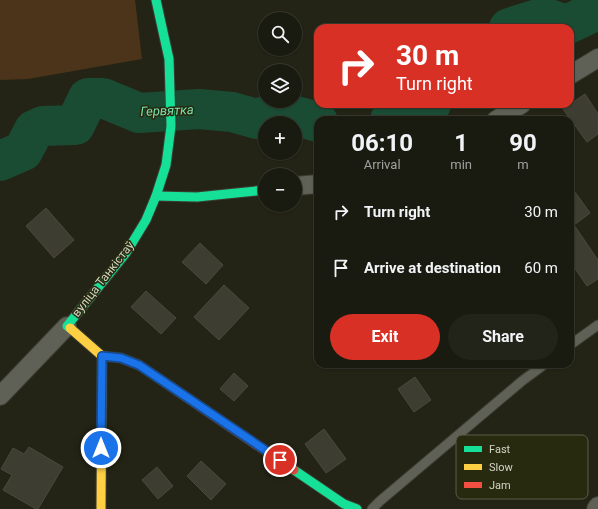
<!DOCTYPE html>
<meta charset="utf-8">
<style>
:root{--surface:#1a1b10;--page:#232419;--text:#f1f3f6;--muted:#9fa19f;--line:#383930;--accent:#d93025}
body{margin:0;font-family:Roboto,sans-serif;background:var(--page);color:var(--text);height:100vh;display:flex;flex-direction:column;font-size:15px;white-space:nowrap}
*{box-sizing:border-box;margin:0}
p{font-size:13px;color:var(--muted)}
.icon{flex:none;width:22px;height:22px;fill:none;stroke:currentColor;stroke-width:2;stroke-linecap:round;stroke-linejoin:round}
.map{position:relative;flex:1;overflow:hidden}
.sheet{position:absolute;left:314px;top:116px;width:260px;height:252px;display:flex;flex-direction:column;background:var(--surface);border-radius:12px;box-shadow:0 1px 3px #0004,0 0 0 1px var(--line)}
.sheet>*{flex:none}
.top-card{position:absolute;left:314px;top:24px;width:260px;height:84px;border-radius:12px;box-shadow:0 1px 3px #0004,0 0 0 1px var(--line);background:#d93025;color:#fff;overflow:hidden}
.controls{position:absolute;left:258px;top:12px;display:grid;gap:8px}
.controls a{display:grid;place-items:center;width:44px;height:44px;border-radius:50%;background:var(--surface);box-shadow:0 1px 3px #0004,0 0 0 1px var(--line);font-size:20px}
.pin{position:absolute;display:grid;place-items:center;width:34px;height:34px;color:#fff;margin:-17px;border:2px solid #fff;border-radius:50%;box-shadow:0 1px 4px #0007}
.me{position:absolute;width:44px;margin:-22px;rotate:0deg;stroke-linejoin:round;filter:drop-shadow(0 0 3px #0008)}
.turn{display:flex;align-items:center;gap:14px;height:84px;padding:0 16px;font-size:18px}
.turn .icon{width:52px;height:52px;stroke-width:2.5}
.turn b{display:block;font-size:28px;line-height:34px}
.eta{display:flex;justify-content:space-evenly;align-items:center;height:68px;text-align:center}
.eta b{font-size:24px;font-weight:700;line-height:28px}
.action{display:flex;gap:8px;margin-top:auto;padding:8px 16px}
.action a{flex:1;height:46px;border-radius:24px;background:var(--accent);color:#fff;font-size:16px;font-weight:700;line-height:46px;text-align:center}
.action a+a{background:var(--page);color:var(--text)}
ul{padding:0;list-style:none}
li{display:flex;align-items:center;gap:12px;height:56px;padding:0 16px}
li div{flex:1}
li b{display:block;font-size:15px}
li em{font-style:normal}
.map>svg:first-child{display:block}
.green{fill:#4b3419}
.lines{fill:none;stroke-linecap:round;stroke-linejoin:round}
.river{stroke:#1a4c34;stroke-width:40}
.building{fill:#3e3d31;stroke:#4b493d}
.lane-casing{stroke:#3c3d32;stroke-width:11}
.street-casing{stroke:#3c3d32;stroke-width:20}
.fast-casing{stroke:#3c3d32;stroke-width:11}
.slow-casing{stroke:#3c3d32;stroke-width:11}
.jam-casing{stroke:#3c3d32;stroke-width:11}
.lane{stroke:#606156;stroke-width:9}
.street{stroke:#606156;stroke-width:18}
.fast{stroke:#16e098;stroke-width:9}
.slow{stroke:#ffcf43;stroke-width:9}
.jam{stroke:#f24e42;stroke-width:9}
.route-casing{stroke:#114b97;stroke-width:10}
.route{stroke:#1a73e8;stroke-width:7}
.labels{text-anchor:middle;stroke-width:3;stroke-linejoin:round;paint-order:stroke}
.street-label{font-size:12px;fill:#d3d5c5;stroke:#282a0f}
.water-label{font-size:13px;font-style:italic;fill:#7be0ad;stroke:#282a0f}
.key{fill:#282a0f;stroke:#5b5d46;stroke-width:1}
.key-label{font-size:11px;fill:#d3d5c5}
</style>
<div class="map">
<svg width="598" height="509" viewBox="0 0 598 509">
<rect width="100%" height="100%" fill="#232415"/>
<!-- green -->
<polygon class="green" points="0,0 135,0 142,59 28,79 0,80"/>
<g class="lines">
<!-- river -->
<g class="river">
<polyline points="509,28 544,17 566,25 598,10"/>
<polyline points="390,120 419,115 431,104"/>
<polyline points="0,161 23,151 34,130 43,126 75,125 88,98 103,98 139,113 199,109 232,112 257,119 278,111 318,122"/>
</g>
</g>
<!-- building -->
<g class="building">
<polygon points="585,94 598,114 598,134 587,142 563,109"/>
<polygon points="570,185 590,213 574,225 598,260 598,279 587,286 570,261"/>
<polygon points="46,208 74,240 54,258 26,226"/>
<polygon points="200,243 223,265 206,284 182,262"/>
<polygon points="224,285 249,308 219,340 194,317"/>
<polygon points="146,291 176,318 161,334 131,307"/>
<polygon points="234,373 248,386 234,401 220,389"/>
<polygon points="415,377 431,400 414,412 398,389"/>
<polygon points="324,429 346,459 326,473 305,444"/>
<polygon points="29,447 63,467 38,509 36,509 3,490 12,475 1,469 13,448 24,454"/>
<polygon points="201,461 226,484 211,500 187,476"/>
<polygon points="157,467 173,486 158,499 142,480"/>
</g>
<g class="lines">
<defs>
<g id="lane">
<polyline points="570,345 598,325"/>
<polyline points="372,509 380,501 522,381 545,364"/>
</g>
<g id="street">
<polyline points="570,75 598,58"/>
<polyline points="496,120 522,104"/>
<polyline points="295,186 318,184"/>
<polyline points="0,396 67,326"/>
<polyline points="596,509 598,506"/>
</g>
<g id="fast">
<polyline points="156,196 197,197 265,190"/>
<polyline points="70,328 67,326 126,253 146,220 156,196 166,165 171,126 169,59 156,0"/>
<polyline points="294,470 344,504 357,509"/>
</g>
<polyline id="slow" points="70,328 102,356 101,509"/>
<polyline id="jam" points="102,356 121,358 139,365 294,470"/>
</defs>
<!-- lane casing -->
<use href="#lane" class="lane-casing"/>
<!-- street casing -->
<use href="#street" class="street-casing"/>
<!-- fast casing -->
<use href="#fast" class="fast-casing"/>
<!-- slow casing -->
<use href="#slow" class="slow-casing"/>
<!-- jam casing -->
<use href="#jam" class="jam-casing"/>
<!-- lane -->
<use href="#lane" class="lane"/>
<!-- street -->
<use href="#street" class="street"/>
<!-- fast -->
<use href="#fast" class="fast"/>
<!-- slow -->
<use href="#slow" class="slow"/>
<!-- jam -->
<use href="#jam" class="jam"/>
</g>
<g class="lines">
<defs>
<polyline id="route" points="101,448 102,356 121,358 139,365 280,460"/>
</defs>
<!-- route casing -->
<use href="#route" class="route-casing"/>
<!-- route -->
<use href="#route" class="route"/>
</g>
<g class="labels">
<!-- street labels -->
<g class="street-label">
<text transform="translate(103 279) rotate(-52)" y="4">вуліца Танкістаў</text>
</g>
<!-- water labels -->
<g class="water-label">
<text transform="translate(167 110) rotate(-2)" y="5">Гервятка</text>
</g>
</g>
<!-- legend -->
<rect x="456" y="435" width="132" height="64" rx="6" class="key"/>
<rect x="464" y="446" width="18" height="6" fill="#16e098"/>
<rect x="464" y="464" width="18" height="6" fill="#ffcf43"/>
<rect x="464" y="482" width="18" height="6" fill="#f24e42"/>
<g class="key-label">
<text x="489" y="453">Fast</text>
<text x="489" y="471">Slow</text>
<text x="489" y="489">Jam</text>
</g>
</svg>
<div class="controls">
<a><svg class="icon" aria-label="search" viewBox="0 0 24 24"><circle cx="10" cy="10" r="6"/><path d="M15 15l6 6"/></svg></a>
<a><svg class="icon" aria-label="layers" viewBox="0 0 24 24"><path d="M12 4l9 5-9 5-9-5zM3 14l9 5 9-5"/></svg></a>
<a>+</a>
<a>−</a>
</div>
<div class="pin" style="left:280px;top:460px;background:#d93025"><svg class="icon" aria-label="arrive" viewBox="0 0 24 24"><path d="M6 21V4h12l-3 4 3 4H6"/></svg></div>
<svg class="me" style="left:101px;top:448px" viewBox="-20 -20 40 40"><circle r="17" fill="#1a73e8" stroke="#fff" stroke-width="3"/><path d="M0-11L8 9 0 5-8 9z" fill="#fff"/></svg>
<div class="top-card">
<div class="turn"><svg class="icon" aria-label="right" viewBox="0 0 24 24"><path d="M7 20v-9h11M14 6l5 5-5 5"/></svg><div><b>30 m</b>Turn right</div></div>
</div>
<section class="sheet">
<div class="eta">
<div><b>06:10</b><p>Arrival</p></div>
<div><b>1</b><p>min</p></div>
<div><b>90</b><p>m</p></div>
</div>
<ul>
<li><svg class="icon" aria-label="right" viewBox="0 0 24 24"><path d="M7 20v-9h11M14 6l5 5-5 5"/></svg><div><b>Turn right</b></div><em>30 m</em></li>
<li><svg class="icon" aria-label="arrive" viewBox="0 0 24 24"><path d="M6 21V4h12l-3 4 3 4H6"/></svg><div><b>Arrive at destination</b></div><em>60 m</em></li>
</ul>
<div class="action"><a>Exit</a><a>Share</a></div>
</section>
</div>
